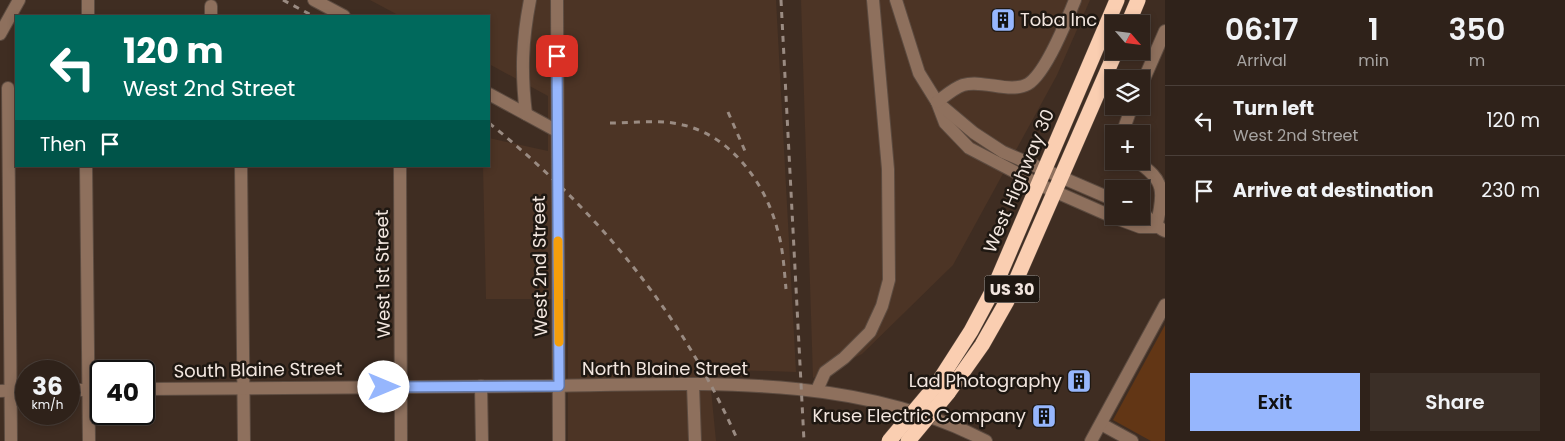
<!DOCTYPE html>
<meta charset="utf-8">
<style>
:root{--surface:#2f221a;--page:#3b2f27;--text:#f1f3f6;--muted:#a7a4a2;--line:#4a3f39;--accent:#96b6fd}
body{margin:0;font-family:Poppins,sans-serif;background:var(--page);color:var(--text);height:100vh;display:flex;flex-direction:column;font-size:19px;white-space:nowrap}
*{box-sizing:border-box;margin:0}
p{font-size:16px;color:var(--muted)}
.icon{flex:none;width:28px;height:28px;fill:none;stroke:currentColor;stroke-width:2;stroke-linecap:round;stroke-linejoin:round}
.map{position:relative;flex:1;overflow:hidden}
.panel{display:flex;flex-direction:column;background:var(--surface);width:400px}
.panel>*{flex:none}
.top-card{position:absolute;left:15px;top:15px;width:475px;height:152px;border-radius:0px;box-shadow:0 2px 8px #0003,0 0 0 1px var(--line);background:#00695c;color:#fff;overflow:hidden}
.needle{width:32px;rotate:118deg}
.tools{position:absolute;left:1105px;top:15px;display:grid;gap:10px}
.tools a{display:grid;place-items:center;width:45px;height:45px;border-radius:0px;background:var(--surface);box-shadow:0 2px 8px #0003,0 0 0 1px var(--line);font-size:25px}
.speed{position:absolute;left:15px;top:360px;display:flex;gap:10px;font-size:25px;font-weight:700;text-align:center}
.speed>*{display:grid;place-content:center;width:65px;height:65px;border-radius:50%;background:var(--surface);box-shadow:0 2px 8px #0003,0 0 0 1px var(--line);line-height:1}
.speed small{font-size:12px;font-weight:400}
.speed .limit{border:2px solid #111;border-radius:8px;background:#fff;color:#111}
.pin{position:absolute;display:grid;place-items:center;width:42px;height:42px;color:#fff;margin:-21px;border-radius:10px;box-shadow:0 2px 8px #0006}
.me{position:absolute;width:55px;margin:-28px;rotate:90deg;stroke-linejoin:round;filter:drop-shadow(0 0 4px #0008)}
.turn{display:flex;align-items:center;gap:18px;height:105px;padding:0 25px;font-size:22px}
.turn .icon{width:65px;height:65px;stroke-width:2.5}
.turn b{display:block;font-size:35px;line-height:42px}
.then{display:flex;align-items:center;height:48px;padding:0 25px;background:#0003;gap:10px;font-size:19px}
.eta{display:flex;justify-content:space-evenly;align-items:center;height:85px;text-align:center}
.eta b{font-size:30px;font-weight:600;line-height:35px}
.primary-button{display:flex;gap:10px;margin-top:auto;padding:10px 25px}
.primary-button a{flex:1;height:58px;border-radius:0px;background:var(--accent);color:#111;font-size:20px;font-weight:600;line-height:58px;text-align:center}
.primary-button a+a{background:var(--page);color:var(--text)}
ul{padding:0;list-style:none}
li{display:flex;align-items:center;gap:15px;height:70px;padding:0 25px;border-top:1px solid var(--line)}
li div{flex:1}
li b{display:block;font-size:19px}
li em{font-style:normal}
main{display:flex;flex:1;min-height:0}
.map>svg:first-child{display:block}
.built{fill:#4c3425}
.green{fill:#623615}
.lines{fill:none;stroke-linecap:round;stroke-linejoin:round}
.minor-casing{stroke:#5c4b40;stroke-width:14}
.highway-casing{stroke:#5c4b40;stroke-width:16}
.minor{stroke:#8e705d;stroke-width:12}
.highway{stroke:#faceb1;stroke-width:15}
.rail{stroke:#9a8b82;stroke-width:3;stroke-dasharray:6 6;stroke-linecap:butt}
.highway-bridge-casing{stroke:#5c4b40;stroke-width:16;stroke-linecap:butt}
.highway-bridge{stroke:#faceb1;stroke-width:15}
.route-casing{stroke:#6276a4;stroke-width:12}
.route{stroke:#96b6fd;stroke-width:9}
.slow{stroke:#f59e0b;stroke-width:9}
.labels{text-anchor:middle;stroke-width:5;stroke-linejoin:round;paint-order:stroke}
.shield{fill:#1f1812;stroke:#b3a8a2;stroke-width:1}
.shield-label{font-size:16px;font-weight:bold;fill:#f2e6df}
.poi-label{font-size:18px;fill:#f2e6df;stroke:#1f1812;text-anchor:end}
.street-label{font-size:18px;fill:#f2e6df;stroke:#1f1812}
</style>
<main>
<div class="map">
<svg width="1165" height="441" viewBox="0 0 1165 441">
<rect width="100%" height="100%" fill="#3f2d22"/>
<!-- built -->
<g class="built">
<polygon points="370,0 776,0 796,372 709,369 716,441 568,441 568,299 486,299 483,166 489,166 489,138 548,151 548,96 489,64 489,16 400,16"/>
<polygon points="801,0 1090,0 1057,75 953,265 862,354 813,378"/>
</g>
<!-- green -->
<polygon class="green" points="1165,325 1165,441 1151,441 1113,420"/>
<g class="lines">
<defs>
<g id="minor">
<polyline points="314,0 344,16"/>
<polyline points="557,0 559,441"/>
<polyline points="896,0 919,73 937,102 945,123 969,148 1038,184 1113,217 1140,227 1156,227"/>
<polyline points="211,6 211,16"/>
<polyline points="88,16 88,0"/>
<polyline points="0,34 19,0"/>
<polyline points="1141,86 1165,31"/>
<polyline points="8,88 11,441"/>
<polyline points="489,94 557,131"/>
<polyline points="937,102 974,133 1003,152 1114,200"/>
<path d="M937,102c8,-6 17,-14 26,-17 20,-6 47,9 65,-1 18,-11 39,-64 47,-84"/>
<path d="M526,114c-5,-41 -4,-73 4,-114"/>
<polyline points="1122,134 1132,106"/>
<path d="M1136,161c29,19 29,30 20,66"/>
<polyline points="86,166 89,441"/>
<polyline points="241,166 244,441"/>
<polyline points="400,166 401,441"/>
<path d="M1141,213c10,5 14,13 24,18"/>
<polyline points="693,385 695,441"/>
<polyline points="481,386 482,441"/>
<path d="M144,389c131,-2 262,-3 393,-3 150,-1 312,-16 449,55"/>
<polyline points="69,390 101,390"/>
<polyline points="817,390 825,372 844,358 870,332 882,306 889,280 888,169 873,0"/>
<polyline points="0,391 26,390"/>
<polyline points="1101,424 1132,441"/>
<polyline points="1091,441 1165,305"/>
</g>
<g id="highway">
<polyline points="1128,24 1138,0"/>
<polyline points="937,384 971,331 994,288 1117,0"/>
<polyline points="948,393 982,345 1007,301 1116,51"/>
</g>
</defs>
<!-- minor casing -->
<use href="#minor" class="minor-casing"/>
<!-- highway casing -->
<use href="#highway" class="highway-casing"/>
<!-- minor -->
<use href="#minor" class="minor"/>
<!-- highway -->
<use href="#highway" class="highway"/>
<!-- rail -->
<g class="rail">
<polyline points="283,0 313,16"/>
<polyline points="781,0 804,441"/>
<polyline points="728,112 745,151"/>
<path d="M489,123c108,87 193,190 249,318"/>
<path d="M610,123c24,0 50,-4 73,2 48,11 82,58 94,103 6,19 7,40 9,61"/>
</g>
<defs>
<g id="highway-bridge">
<polyline points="889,441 937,384"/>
<polyline points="908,441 948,393"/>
</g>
</defs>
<!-- highway-bridge casing -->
<use href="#highway-bridge" class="highway-bridge-casing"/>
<!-- highway-bridge -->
<use href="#highway-bridge" class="highway-bridge"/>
</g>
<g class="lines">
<defs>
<polyline id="route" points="384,387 559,386 557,56"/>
</defs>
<!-- route casing -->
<use href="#route" class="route-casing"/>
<!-- route -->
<use href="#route" class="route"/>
<!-- slow -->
<polyline class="slow" points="558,241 559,342"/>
</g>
<!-- icons -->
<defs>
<symbol id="building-square" viewBox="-11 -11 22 22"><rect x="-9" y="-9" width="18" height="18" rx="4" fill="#96b6fd" stroke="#1f1812"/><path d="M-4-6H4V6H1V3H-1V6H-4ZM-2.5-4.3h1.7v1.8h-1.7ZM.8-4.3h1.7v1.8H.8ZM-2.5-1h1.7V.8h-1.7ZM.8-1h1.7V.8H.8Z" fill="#111"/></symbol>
</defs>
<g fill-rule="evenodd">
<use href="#building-square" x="989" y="6" width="28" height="28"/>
<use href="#building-square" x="1065" y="367" width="28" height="28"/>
<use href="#building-square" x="1030" y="402" width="28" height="28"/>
</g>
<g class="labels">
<!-- shield labels -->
<rect class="shield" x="984.5" y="275.5" width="55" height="27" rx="4"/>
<g class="shield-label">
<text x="1012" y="295">US 30</text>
</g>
<!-- poi labels -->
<g class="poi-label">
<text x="1020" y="26" text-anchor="start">Toba Inc</text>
<text x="1062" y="387">Lad Photography</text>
<text x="1026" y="422">Kruse Electric Company</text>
</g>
<!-- street labels -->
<g class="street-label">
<text transform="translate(1019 181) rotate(-67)" y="6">West Highway 30</text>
<text transform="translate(540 266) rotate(-91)" y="6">West 2nd Street</text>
<text transform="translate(383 274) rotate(-91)" y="6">West 1st Street</text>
<text x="665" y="375">North Blaine Street</text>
<text transform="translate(258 370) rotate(-1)" y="6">South Blaine Street</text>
</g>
</g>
</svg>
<div class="tools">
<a><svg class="needle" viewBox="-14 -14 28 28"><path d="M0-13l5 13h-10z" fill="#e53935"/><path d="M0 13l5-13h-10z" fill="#a7a4a2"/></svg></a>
<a><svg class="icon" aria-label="layers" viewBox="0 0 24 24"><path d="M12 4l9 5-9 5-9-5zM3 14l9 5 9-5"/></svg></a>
<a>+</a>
<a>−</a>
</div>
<div class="speed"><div>36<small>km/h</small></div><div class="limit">40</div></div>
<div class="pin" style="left:557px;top:56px;background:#d93025"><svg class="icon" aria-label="arrive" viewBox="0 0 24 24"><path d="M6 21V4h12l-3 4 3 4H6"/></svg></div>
<svg class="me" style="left:384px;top:387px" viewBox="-20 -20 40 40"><circle r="19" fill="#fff"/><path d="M0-13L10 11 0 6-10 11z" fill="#96b6fd"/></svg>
<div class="top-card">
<div class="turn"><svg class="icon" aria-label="left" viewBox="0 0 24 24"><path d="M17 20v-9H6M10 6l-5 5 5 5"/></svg><div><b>120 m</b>West 2nd Street</div></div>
<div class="then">Then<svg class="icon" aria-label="arrive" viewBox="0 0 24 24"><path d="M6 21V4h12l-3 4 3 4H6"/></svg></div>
</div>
</div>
<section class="panel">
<div class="eta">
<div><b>06:17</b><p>Arrival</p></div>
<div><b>1</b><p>min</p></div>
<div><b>350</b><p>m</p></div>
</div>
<ul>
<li><svg class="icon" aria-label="left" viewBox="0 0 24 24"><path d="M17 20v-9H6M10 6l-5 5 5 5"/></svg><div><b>Turn left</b><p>West 2nd Street</p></div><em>120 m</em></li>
<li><svg class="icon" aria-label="arrive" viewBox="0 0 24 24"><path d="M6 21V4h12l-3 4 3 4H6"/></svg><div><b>Arrive at destination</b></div><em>230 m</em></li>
</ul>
<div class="primary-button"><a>Exit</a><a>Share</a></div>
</section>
</main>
